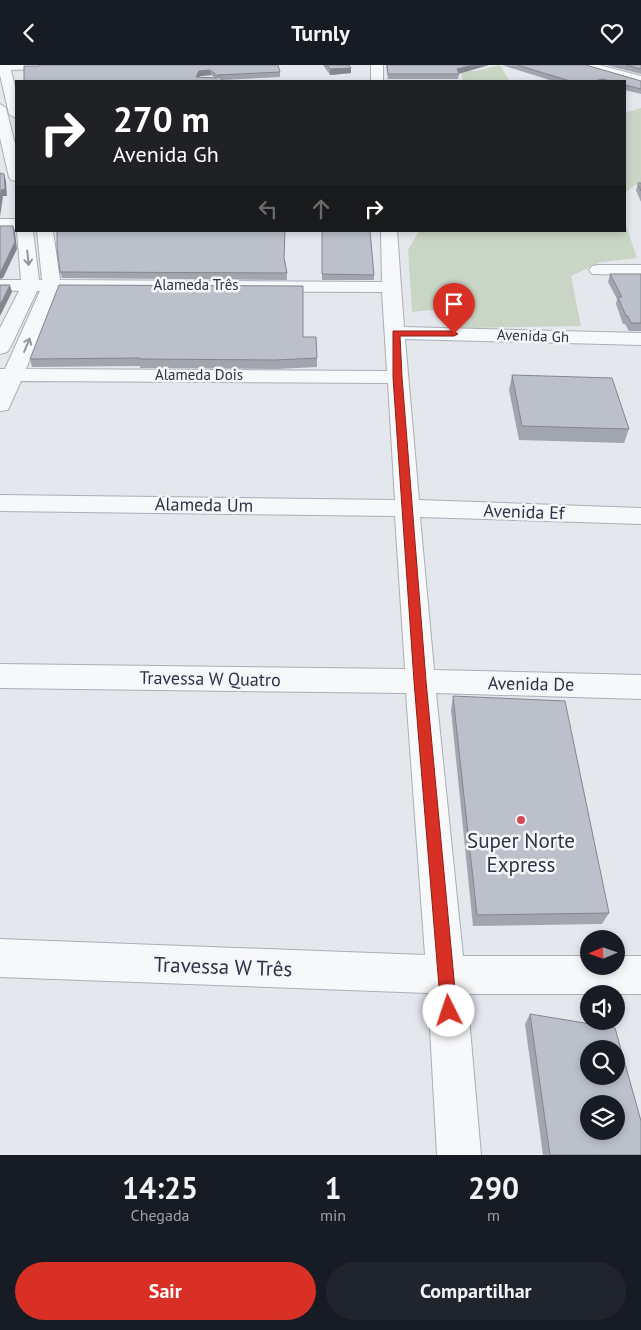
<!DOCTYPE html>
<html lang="pt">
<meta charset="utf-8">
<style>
:root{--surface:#171b24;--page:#20242c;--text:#f1f3f6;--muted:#9ea1a6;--accent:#d93025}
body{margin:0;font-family:"PT Sans",sans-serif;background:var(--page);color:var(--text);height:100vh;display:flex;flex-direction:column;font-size:19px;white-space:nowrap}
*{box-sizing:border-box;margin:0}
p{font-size:16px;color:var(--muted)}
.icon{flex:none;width:28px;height:28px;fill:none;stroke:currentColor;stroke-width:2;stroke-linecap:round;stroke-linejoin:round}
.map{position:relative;height:1090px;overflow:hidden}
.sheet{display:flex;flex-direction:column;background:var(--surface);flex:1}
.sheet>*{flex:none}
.top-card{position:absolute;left:15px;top:15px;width:611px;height:152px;border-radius:0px;box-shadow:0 2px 8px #0003;background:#202124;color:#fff;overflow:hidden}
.needle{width:32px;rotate:268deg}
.controls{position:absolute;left:580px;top:865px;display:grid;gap:10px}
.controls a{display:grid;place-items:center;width:45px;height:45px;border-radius:50%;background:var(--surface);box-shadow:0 2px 8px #0003;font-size:25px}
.pin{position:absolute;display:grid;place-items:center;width:42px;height:42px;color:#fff;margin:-51px -21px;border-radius:50% 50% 50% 0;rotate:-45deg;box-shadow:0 0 5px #0007}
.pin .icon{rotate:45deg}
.me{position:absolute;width:55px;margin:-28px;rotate:356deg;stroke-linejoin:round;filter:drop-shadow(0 0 4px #0008)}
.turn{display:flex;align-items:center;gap:18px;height:105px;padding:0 15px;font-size:22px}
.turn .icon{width:65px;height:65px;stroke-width:2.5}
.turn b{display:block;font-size:35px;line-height:42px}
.lanes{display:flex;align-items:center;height:48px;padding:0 15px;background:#0003;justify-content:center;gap:25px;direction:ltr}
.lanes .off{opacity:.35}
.eta{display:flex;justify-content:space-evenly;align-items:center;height:85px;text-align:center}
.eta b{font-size:30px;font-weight:700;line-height:35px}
.action{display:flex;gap:10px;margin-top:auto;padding:10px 15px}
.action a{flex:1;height:58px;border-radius:30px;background:var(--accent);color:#fff;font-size:20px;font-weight:700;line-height:58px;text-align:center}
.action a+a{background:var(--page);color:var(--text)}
header{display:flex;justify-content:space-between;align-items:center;height:65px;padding:0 15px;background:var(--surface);font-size:22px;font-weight:700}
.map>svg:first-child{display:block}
.green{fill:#c9d6c5}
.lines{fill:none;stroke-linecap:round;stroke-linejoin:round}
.minor-casing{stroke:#a9aeb7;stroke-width:2}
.minor{fill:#f7f8fa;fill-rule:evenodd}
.wall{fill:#a1a5ae;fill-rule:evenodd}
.shaded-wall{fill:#83868d}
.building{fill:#bbc0ca;stroke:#83868d;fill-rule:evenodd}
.oneway{stroke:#9196a0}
.route{fill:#d93025;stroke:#8d1f18}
.poi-dot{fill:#d1495b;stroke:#f4f6f9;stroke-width:2}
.labels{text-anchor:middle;stroke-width:5;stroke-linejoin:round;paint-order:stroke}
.far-street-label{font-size:15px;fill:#2b3445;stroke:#f4f6f9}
.street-label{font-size:18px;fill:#2b3445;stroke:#f4f6f9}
.near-poi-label{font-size:21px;fill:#2b3445;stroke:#f4f6f9}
.near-street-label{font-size:21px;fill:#2b3445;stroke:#f4f6f9}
</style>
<header><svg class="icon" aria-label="back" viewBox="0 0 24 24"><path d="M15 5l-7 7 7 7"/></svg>Turnly<svg class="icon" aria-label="heart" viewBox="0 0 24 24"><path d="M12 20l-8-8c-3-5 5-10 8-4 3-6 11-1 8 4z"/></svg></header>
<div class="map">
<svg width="641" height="1090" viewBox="0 0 641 1090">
<rect width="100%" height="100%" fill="#e4e7ec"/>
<!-- green -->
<g class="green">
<polygon points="500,0 509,15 516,16 463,16 461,6 476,6"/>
<polygon points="641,43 641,120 635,120 625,128 625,48"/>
<polygon points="625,141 626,160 637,193 601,197 571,211 581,261 462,263 454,243 412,247 408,185 419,166 625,166"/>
</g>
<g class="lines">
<defs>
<g id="minor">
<polygon points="0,0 46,0 40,4 11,5 16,26 16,53 9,49 0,10"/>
<rect x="371" y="0" width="12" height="16"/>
<polygon points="580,0 599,0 641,11 641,19 582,2"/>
<polygon points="0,39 6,43 16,83 16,116 11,115 9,112 0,73"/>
<rect x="0" y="154" width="16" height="10"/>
<path d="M17,166h16l6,49h3l-5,-49h16l7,49 322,2 -1,-51h16l7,96 237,6v12l-236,-6 14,161 222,8v16l-221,-7 14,153 207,5v24l-205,-6 27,263h126v10h27v-10h25v38h-174l14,161h-44l-9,-162 -428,-16v-38l425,16 -19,-262 -406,-5v-24l405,5 -10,-153 -395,-5v-16l395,5 -7,-117 -367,-2 -13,29 -8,1v-42h5l35,-78h-3l-27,57 -3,4 -7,2v-26l19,-37 -19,-1v-10h21zM58,226l324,1 5,79 -361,-2z"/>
<polygon points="598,200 641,200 641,210 592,209 589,205 592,201"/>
</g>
</defs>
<!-- minor casing -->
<use href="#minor" class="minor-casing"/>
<!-- minor -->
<use href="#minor" class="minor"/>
</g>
<!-- wall -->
<g class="wall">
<polygon points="323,0 349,0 351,3 351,8 330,10"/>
<polygon points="386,0 489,0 459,9 458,14 388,14"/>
<polygon points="502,0 586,0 641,16 641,29 625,25 625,16 553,16"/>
<polygon points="606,0 641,0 641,9"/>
<path d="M24,1l256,6v5l-58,3zM211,10l4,3 -16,-1 1,-1z"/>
<polygon points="638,118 641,118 641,137 636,125"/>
<polygon points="322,166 374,210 374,215 322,215"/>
<polygon points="285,195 287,208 287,215 62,213 60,207"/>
<polygon points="610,209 641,209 641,266 629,266 625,259 623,259 616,239 617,234 608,217"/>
<polygon points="303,272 317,293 317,302 276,304 140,303 140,301 32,302 30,294"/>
<polygon points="512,310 629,364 624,378 519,375 509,325"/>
<polygon points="453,631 609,848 602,859 473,861 451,645"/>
<polygon points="530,949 641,1090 543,1090 525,959"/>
</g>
<!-- shaded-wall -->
<g class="shaded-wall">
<polygon points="473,0 489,0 457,9 457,4"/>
<polygon points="351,3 351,8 330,10 330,4"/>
<polygon points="210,5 211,10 200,11 197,16 196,12 199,6"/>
<polygon points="4,109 6,116 7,131 3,131 0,152 0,131"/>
<polygon points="13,161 15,167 17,184 3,213 0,214 0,207"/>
<polygon points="10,220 12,227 0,251 0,240"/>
</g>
<!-- building -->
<g class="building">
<path d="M40,0h238l2,7 -62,3 5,6h-199v-15h15zM210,5l8,6 -1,2 -21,-1 3,-6z"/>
<polygon points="327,0 349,0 351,3 330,4"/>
<polygon points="387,0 473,0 457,4 459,9 388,9"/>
<polygon points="517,0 586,0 641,16 641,24 625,20 625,16 611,16 602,14 595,16 570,16"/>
<polygon points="626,0 641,0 641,4"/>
<polygon points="0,108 4,109 5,124 1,125 0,131"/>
<polygon points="638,118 641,118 641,126"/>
<polygon points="0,161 13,161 15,177 1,206 0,207"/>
<polygon points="57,166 285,166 284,193 287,208 60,207 57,182"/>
<polygon points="322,166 370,166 374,210 322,209"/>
<polygon points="610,209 641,209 641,258 631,258 628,251 626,251 618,232 622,232"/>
<polygon points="0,220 10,220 0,240"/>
<polygon points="59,220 303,221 303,272 316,272 317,293 275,295 139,294 139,293 30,294"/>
<polygon points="512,310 612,313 629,364 522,361"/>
<polygon points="453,631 565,636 609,848 477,850"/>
<path d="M530,949l85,14 26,93v34h-91zM589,984h27v27h-27zM589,1039h27v27h-27z"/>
</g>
<!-- one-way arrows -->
<defs><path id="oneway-shaft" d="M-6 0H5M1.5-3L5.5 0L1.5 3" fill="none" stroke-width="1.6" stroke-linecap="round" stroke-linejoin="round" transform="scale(1.25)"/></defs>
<g class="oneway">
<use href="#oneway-shaft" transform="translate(28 193) rotate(84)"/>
<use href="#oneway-shaft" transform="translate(27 280) rotate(-67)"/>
</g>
<!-- route -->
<polygon class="route" points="393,266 454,266 458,269 454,271 400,271 402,312 426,616 457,946 455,952 449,954 443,952 441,946 414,616 393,312"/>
<!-- markers -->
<circle class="poi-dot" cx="521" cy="755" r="5"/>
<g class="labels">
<!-- far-street labels -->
<g class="far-street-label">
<text x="196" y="225">Alameda Três</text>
<text transform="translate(533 271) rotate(2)" y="5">Avenida Gh</text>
<text x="199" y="315">Alameda Dois</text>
</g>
<!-- street labels -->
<g class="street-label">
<text transform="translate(204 440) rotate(1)" y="6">Alameda Um</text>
<text transform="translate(524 447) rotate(2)" y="6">Avenida Ef</text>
<text transform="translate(210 614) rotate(1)" y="6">Travessa W Quatro</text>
<text transform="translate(531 619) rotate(1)" y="6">Avenida De</text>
</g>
<!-- near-poi labels -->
<g class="near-poi-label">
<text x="521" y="783">Super Norte<tspan x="521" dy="24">Express</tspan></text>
</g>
<!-- near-street labels -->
<g class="near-street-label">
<text transform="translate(223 902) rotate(2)" y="7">Travessa W Três</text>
</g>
</g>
</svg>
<div class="controls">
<a><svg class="needle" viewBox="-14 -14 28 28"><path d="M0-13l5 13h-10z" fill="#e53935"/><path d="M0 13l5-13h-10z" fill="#9ea1a6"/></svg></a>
<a><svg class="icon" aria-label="sound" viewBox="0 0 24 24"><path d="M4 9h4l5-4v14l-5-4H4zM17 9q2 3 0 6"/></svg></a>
<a><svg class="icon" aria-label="search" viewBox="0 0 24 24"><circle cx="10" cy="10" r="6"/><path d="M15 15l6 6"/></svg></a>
<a><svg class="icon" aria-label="layers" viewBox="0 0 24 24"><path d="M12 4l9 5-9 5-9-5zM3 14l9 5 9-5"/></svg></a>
</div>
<div class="pin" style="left:454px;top:269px;background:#d93025"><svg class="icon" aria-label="arrive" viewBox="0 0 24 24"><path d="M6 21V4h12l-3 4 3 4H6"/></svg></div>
<svg class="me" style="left:449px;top:946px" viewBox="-20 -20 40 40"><circle r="19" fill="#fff"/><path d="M0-13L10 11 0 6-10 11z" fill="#d93025"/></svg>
<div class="top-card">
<div class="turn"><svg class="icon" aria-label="right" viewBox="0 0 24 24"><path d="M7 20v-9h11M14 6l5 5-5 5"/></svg><div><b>270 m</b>Avenida Gh</div></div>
<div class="lanes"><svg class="icon off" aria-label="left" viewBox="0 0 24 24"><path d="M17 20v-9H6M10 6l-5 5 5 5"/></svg><svg class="icon off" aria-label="ahead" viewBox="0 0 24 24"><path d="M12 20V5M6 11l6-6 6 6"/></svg><svg class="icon" aria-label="right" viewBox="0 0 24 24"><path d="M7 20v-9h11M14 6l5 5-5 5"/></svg></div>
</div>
</div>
<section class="sheet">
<div class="eta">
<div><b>14:25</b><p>Chegada</p></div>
<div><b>1</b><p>min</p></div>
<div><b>290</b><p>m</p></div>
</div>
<div class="action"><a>Sair</a><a>Compartilhar</a></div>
</section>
